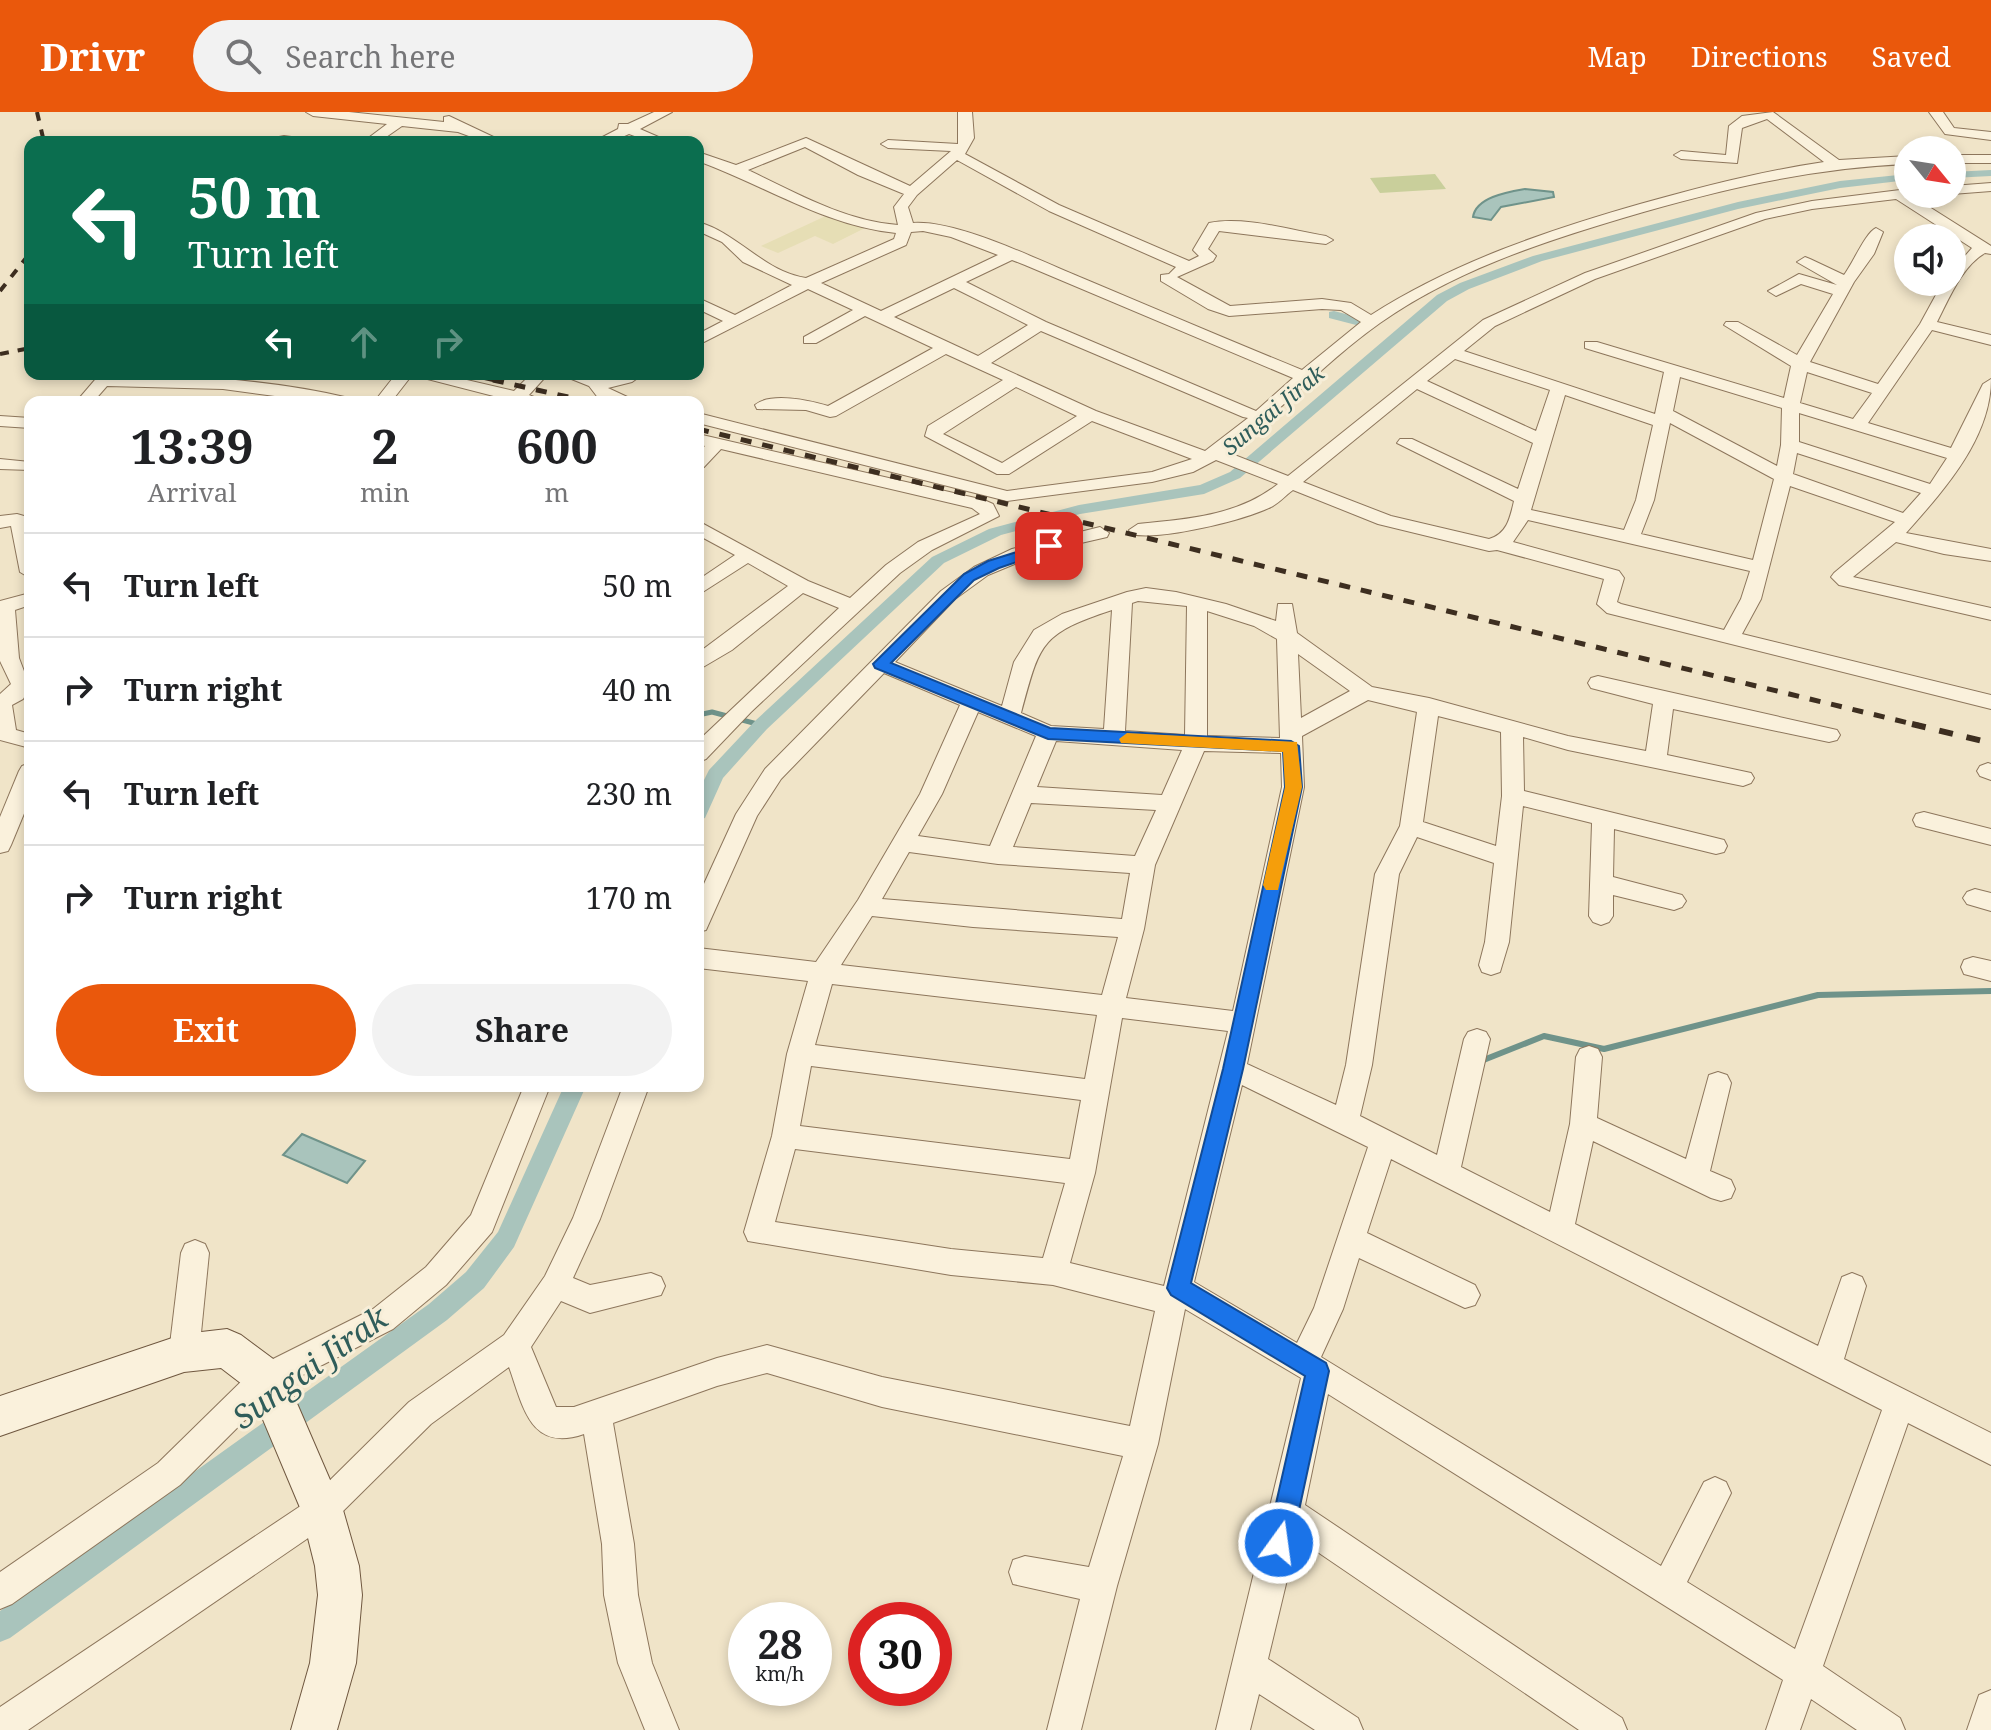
<!DOCTYPE html>
<style>
:root{--surface:#fff;--page:#f2f2f2;--text:#202124;--muted:#757577;--line:#e0e0e0;--accent:#ea580c}
body{margin:0;font-family:"Noto Serif",serif;background:var(--page);color:var(--text);height:100vh;display:flex;flex-direction:column;font-size:30px;white-space:nowrap}
*{box-sizing:border-box;margin:0}
p{font-size:26px;color:var(--muted)}
.icon{flex:none;width:44px;height:44px;fill:none;stroke:currentColor;stroke-width:2;stroke-linecap:round;stroke-linejoin:round}
.map{position:relative;flex:1;overflow:hidden}
.side{position:absolute;left:24px;top:284px;width:680px;height:696px;display:flex;flex-direction:column;background:var(--surface);border-radius:16px;box-shadow:0 4px 12px #0003}
.side>*{flex:none}
.hud{position:absolute;left:24px;top:24px;width:680px;height:244px;border-radius:16px;box-shadow:0 4px 12px #0003;background:#0b6e4f;color:#fff;overflow:hidden}
.needle{width:52px;rotate:120deg}
.tools{position:absolute;left:1894px;top:24px;display:grid;gap:16px}
.tools a{display:grid;place-items:center;width:72px;height:72px;border-radius:50%;background:var(--surface);box-shadow:0 4px 12px #0003;font-size:40px}
.speed{position:absolute;left:728px;top:1490px;display:flex;gap:16px;font-size:40px;font-weight:700;text-align:center}
.speed>*{display:grid;place-content:center;width:104px;height:104px;border-radius:50%;background:var(--surface);box-shadow:0 4px 12px #0003;line-height:1}
.speed small{font-size:20px;font-weight:400}
.speed .limit{border:12px solid #d22;background:#fff;color:#111}
.pin{position:absolute;display:grid;place-items:center;width:68px;height:68px;color:#fff;margin:-34px;border-radius:16px;box-shadow:0 4px 12px #0006}
.me{position:absolute;width:88px;margin:-44px;rotate:14deg;stroke-linejoin:round;filter:drop-shadow(0 0 6px #0008)}
.turn{display:flex;align-items:center;gap:28px;height:168px;padding:0 32px;font-size:36px}
.turn .icon{width:104px;height:104px;stroke-width:2.5}
.turn b{display:block;font-size:56px;line-height:68px}
.lanes{display:flex;align-items:center;height:76px;padding:0 32px;background:#0003;justify-content:center;gap:40px;direction:ltr}
.lanes .off{opacity:.35}
.eta{display:flex;justify-content:space-evenly;align-items:center;height:136px;text-align:center}
.eta b{font-size:48px;font-weight:700;line-height:56px}
.action{display:flex;gap:16px;margin-top:auto;padding:16px 32px}
.action a{flex:1;height:92px;border-radius:48px;background:var(--accent);color:#fff;font-size:32px;font-weight:700;line-height:92px;text-align:center}
.action a+a{background:var(--page);color:var(--text)}
ul{padding:0;list-style:none}
li{display:flex;align-items:center;gap:24px;height:104px;padding:0 32px;border-top:2px solid var(--line)}
li div{flex:1}
li b{display:block;font-size:30px}
li em{font-style:normal}
header{display:flex;align-items:center;gap:48px;box-sizing:border-box;height:112px;padding:0 40px;background:var(--accent);color:#fff}
header strong{font-size:38px}
nav{display:flex;gap:44px;margin-inline-start:auto;font-size:28px}
.search{width:560px;height:72px;background:var(--page);display:flex;align-items:center;gap:20px;box-sizing:border-box;padding:0 28px;border-radius:44px;color:var(--muted);font-size:30px}
.map>svg:first-child{display:block}
.farmland{fill:#e6deb5}
.green{fill:#c9cf9b}
.water{fill:#a9c4bc;stroke:#6f938a;stroke-width:2}
.lines{fill:none;stroke-linecap:round;stroke-linejoin:round}
.stream-far1{stroke:#6f938a;stroke-width:5}
.stream{stroke:#6f938a;stroke-width:6}
.canal{fill:#a9c4bc;fill-rule:evenodd}
.minor-casing{stroke:#8d765c;stroke-width:2}
.secondary-casing{stroke:#6f573f;stroke-width:2}
.minor{fill:#faf1dc;fill-rule:evenodd}
.secondary{fill:#faf1dc;fill-rule:evenodd}
.rail-far2{stroke:#3d2e20;stroke-width:4;stroke-dasharray:9 9;stroke-linecap:butt}
.rail-far1{stroke:#3d2e20;stroke-width:5;stroke-dasharray:11 11;stroke-linecap:butt}
.rail{stroke:#3d2e20;stroke-width:6;stroke-dasharray:14 14;stroke-linecap:butt}
.route{fill:#1a73e8;stroke:#114b97;stroke-width:2}
.slow{fill:#f59e0b}
.labels{text-anchor:middle;stroke-width:6;stroke-linejoin:round;paint-order:stroke}
.far-water-label{font-size:22px;font-style:italic;fill:#2f5d5a;stroke:#f7eed8}
.near-water-label{font-size:32px;font-style:italic;fill:#2f5d5a;stroke:#f7eed8}
</style>
<header>
<strong>Drivr</strong>
<div class="search"><svg class="icon" aria-label="search" viewBox="0 0 24 24"><circle cx="10" cy="10" r="6"/><path d="M15 15l6 6"/></svg>Search here</div>
<nav><a>Map</a><a>Directions</a><a>Saved</a></nav>
</header>
<div class="map">
<svg width="1991" height="1618" viewBox="0 0 1991 1618">
<rect width="100%" height="100%" fill="#f0e4c8"/>
<!-- farmland -->
<polygon class="farmland" points="830,102 865,116 833,132 815,124 778,141 761,134"/>
<!-- green -->
<polygon class="green" points="1435,62 1446,77 1380,81 1370,66"/>
<!-- water -->
<g class="water">
<path d="M1525,77l28,3 1,5 -53,10 -10,13 -18,-3c3,-20 35,-25 52,-28z"/>
<polygon points="302,1022 365,1049 347,1071 283,1043"/>
</g>
<g class="lines">
<!-- stream-far1 -->
<polyline class="stream-far1" points="698,603 712,600 761,613"/>
<!-- stream -->
<g class="stream">
<polyline points="758,612 761,613"/>
<polyline points="1481,949 1544,924 1604,937 1818,883 1991,879"/>
</g>
<!-- canal -->
<g class="canal">
<polygon points="1991,58 1991,64 1952,66 1952,60"/>
<polygon points="1908,62 1908,68 1840,76 1738,97 1542,149 1469,177 1447,189 1240,366 1204,382 1080,402 1001,423 944,451 767,617 723,666 705,706 698,708 698,680 709,658 755,609 932,445 989,417 1079,393 1200,373 1230,360 1437,183 1460,171 1533,144 1738,90 1840,69"/>
<polygon points="1334,199 1365,207 1367,210 1360,214 1329,206 1329,200"/>
<polygon points="564,974 586,974 514,1135 484,1176 447,1208 10,1526 0,1530 0,1499 429,1192 466,1160 498,1120"/>
</g>
<defs>
<g id="minor">
<polygon points="306,0 349,0 444,10 444,5 449,4 504,30 485,30 458,20 402,14 379,30 363,30 387,12 313,4"/>
<polygon points="654,0 672,0 640,17 670,30 651,30 629,22 611,30 593,30 618,17 619,12 628,12"/>
<path d="M958,0h14l2,26 -9,16 94,51 130,56 10,-5 -6,-6 16,-27c36,-7 81,7 117,13l7,4 -7,4 -107,-13 -11,18 8,7 -3,5 -36,16 53,29 92,-7 29,4 20,12c83,-53 175,-84 269,-111 61,-17 122,-33 184,-42l-57,-43 -25,9 -5,35 -56,-4 -7,-4 7,-4 45,4 3,-29 13,-10 31,-4 66,48 69,-4v8c-98,4 -191,26 -285,54 -84,25 -171,54 -243,105 -55,39 -100,89 -153,129l61,24 195,-156 102,-47 171,-60 56,-12 96,-12v5h6l-2,2 79,50v8l-6,-1c-23,13 -36,46 -48,69l54,13v10l-59,-15 -64,93 83,25 32,-64 8,-5c0,60 -48,112 -85,154l85,16v12l-47,-7 -48,-12 -43,35 138,31v12l-152,-35 -8,-8 3,-4 61,-51 -105,-36 -29,113 -19,35 249,61v14l-384,-96 -10,-9 7,-25 -107,-29 -8,1 -111,-27 -85,-34c-7,5 -13,12 -20,16 -27,14 -113,35 -142,28l-2,-4 9,-6c49,-5 100,-8 140,-40l-62,-24 -23,12 -41,10 -145,19 -309,-78v-10l309,78 145,-19 40,-13 -100,-38 -83,53h-12l-72,-38 3,-10 75,-46 -57,-26 -110,62 -6,1 -24,-7 -49,-1 -2,-4c15,-13 54,-5 73,1l105,-58 -68,-32 -49,27h-12v-6l49,-27 -45,-21 -110,56v-11l25,-13 -25,-12v-11l37,17 57,-30 -49,-23 -21,-20 -24,-11v-9c40,11 66,50 108,56l88,-39 2,-6c-71,-7 -132,-48 -198,-72v-9l38,13 70,-27 104,48 41,-35 -63,-3 -7,-4 7,-4 70,4zM805,35l53,28 46,19 -10,13 4,18c-53,-4 -102,-32 -150,-55zM957,48l92,51 127,56 -7,7 -8,1v6l47,28 21,7 93,-7 19,1 20,12 -59,48c-76,-31 -151,-63 -227,-95 -41,-17 -119,-55 -162,-52l-5,-16 9,-12zM1896,87l76,49 -20,23v11h-9l-23,42 -42,60 -68,-22 44,-80 20,-28 9,-22 -7,-4c-10,4 -23,35 -32,47l-34,-16 -5,-2 -8,5 40,23 -38,-11 -31,17 8,5 25,-12 32,10 -36,61 -59,-33h-12l-2,3 67,41 -7,32 -187,-56h-12v6l79,24 -9,42 -191,-63 31,-25 100,-47 170,-60 47,-10zM923,119l28,6 47,18 -117,56 -60,-28 85,-38 5,-13zM1012,148l13,5 268,113 -37,33 -210,-89 -80,-40zM954,176l74,37 -50,31 -84,-39zM1041,219l202,86 5,1 -43,33 -109,-40 -105,-48zM1455,247l95,31 -14,41 -109,-50zM1807,260l65,21 -19,26 -53,-16zM1680,265l102,31 -1,37 -4,21 -104,-55zM1016,275l61,29 -75,47 -59,-29zM1417,277l116,54 -15,46 -106,-50h-12l-3,4 117,58c-4,17 -7,33 -25,38l-98,-23 -88,-34zM1565,283l88,30 -17,75 -12,30 -93,-20zM1799,301l148,45 -17,26 -131,-42zM1670,311l104,56 -21,81 -112,-26 13,-34zM1797,341l124,40 -18,20 -110,-39zM1528,408l222,51 -9,28 -17,31 -103,-26 -4,-2 7,-24 -5,-7 -106,-29z"/>
<polygon points="1929,0 1943,0 1954,16 1991,20 1991,28 1945,22"/>
<polygon points="284,24 306,27 308,30 279,30 279,25"/>
<rect x="1952" y="43" width="39" height="8"/>
<polygon points="1991,71 1991,79 1952,82 1951,82 1952,74"/>
<path d="M100,262c75,0 170,5 249,24l2,4h-31l-97,-13 -116,-3 -14,16h-17z"/>
<polygon points="396,262 441,262 514,279 531,262 548,262 529,283 546,290 517,290 412,263 391,290 374,290"/>
<polygon points="559,262 601,266 643,262 632,270 608,276 638,290 599,287 589,274"/>
<polygon points="0,304 30,306 30,316 0,314"/>
<polygon points="698,322 984,388 993,392 999,404 932,438 900,461 751,600 706,647 698,650 698,629 839,496 803,481 732,538 698,558 698,541 788,474 748,451 698,483 698,468 735,443 698,423 698,409 808,469 850,486 886,453 918,430 980,402 972,396 721,337 704,355 698,356 698,341 705,334 698,332"/>
<polygon points="0,347 30,350 30,358 0,357"/>
<polygon points="17,402 24,404 30,414 30,466 20,460 11,414 0,416 0,404"/>
<path d="M1100,415l9,6 -2,4 -61,14 -58,24 -33,24 -60,63 107,44 12,-44 20,-32 28,-16 65,-22 19,-4 30,4 50,12 50,17 2,-17h14l5,29 75,54 57,11 139,38 78,15 7,-47 -62,-16 -3,-5 3,-5 7,-2 239,54 3,5 -3,5 -8,2 -156,-33 -6,46 84,18 3,5 -3,5 -8,3 -175,-36 -45,-13 1,54 192,47 8,2 3,6 -3,6 -8,2 -102,-25 -1,48 69,18 4,6 -4,6 -8,3 -61,-15v21l-4,6 -8,3 -8,-3 -4,-6 3,-93 -69,-17 -14,136 -9,30 -9,3 -9,-3 -3,-7 6,-23 9,-79 -77,-26 -18,37 -27,191 -12,51 77,39 27,-116 4,-7 9,-3 9,3 4,7 -29,128 89,45 20,-88 6,-67 4,-8 9,-3 9,3 4,8 -5,61 89,41 23,-84 9,-3 9,3 4,8 -21,88 21,9 4,9 -4,9 -10,3 -10,-3 -118,-57 -18,83 243,122 24,-69 10,-4 10,4 4,9 -22,73 147,74v32l-83,-42 -85,243 77,52 5,12h-48l-46,-31 -11,31h-34l17,-50 -455,-286 -23,111 317,213 5,12h-48l-282,-192 -29,121 90,59 5,12h-48l-56,-36 -9,36h-34l85,-352 -116,-69 -27,135 -41,142 -36,144h-34l33,-131 -67,-15 -4,-12 4,-12 12,-4 64,11 34,-111 -241,-49 -115,-34 -50,13 -104,37 21,121 4,51 14,68 27,67h-34l-27,-67 -14,-68 -2,-51 -18,-110c-54,19 -61,-28 -75,-67l-78,57 -98,97 -305,209h-28v-23l311,-208 98,-97 95,-67 41,-59 28,-58 50,-132h26l-49,133 -27,59 17,7 61,-12 10,4 4,9 -4,9 -71,18 -29,-12 -30,46 25,60h18l143,-49 50,-13 115,32 248,49 25,-115 -102,-26 -102,-10 -203,-34 -4,-9 28,-96 15,-82 21,-73 -110,-13v-20l118,14 42,-62 62,-106 40,-89 -76,-32 -103,106 -24,37 -51,114 -8,2v-35l38,-83 29,-45 176,-178 33,-24 38,-18zM1138,489l49,5 -2,129 -60,-4 7,-128zM1112,498l-8,119 -53,-3 -30,-13c19,-69 18,-79 91,-103zM1207,499l47,15 23,13 3,99 -73,-2zM1298,542l52,37 -49,27zM1368,588l49,12 -17,114 -25,48 -29,191 -10,40 -89,-41 57,-277 -2,-51zM978,600l58,24 -46,110 -72,-10 24,-42zM1438,604l63,16 1,64 -6,50 -73,-24zM1056,629l126,9 -20,45 -125,-8zM1204,639l77,2 1,34 -49,224 -107,-13 18,-69 11,-64zM1031,691l125,7 -21,46 -122,-9zM909,740l89,12 132,9 -8,46 -240,-20zM872,804l101,11 145,10 -16,58 -261,-30zM832,872l265,31 -12,64 -270,-34zM1122,906l106,13 -64,255 -94,-23 25,-90zM811,954l270,34 -11,59 -270,-33zM1242,973l126,62 -54,161 -17,35 -103,-61zM795,1037l270,34 -22,75 -92,-9 -176,-27zM1391,1047l491,251 -87,239 -108,-67 44,-89 -5,-11 -11,-5 -11,5 -43,84 -340,-209 22,-48 16,-51 106,50 10,-3 5,-10 -5,-10 -108,-52z"/>
<polygon points="30,481 30,493 15,498 19,546 30,575 23,587 12,593 16,618 30,622 30,636 0,628 0,582 11,572 0,549 0,489"/>
<polygon points="30,651 30,687 11,733 8,739 0,741 0,705 19,659 22,654"/>
<polygon points="1988,651 1991,652 1991,668 1980,664 1977,659 1980,654"/>
<polygon points="1924,700 1991,717 1991,733 1916,714 1913,708 1916,702"/>
<polygon points="1975,777 1991,781 1991,799 1967,792 1963,786 1967,780"/>
<polygon points="1973,845 1991,849 1991,869 1964,862 1961,855 1964,848"/>
<polygon points="524,974 550,974 492,1120 446,1173 393,1217 277,1276 180,1373 12,1492 0,1497 0,1460 158,1351 255,1256 373,1197 426,1155 471,1103"/>
<polygon points="195,1128 205,1132 209,1141 199,1241 195,1251 184,1255 173,1251 169,1241 181,1141 185,1132"/>
<polygon points="1991,1578 1991,1618 1967,1618 1979,1583"/>
</g>
<polygon id="secondary" points="227,1217 241,1223 280,1252 343,1398 359,1454 362,1483 356,1551 337,1618 291,1618 310,1551 318,1483 315,1454 301,1398 251,1279 221,1256 184,1260 0,1324 0,1284 184,1222"/>
</defs>
<!-- minor casing -->
<use href="#minor" class="minor-casing"/>
<!-- secondary casing -->
<use href="#secondary" class="secondary-casing"/>
<!-- minor -->
<use href="#minor" class="minor"/>
<!-- secondary -->
<use href="#secondary" class="secondary"/>
<!-- rail-far2 -->
<g class="rail-far2">
<polyline points="37,0 44,30"/>
<polyline points="0,179 30,141"/>
<polyline points="0,242 30,236"/>
<polyline points="467,262 502,270"/>
</g>
<!-- rail-far1 -->
<g class="rail-far1">
<polyline points="493,268 590,290"/>
<polyline points="698,317 1921,614"/>
</g>
<!-- rail -->
<polyline class="rail" points="1912,612 1991,631"/>
</g>
<!-- route -->
<polygon class="route" points="1049,430 1054,431 1054,437 999,456 974,468 891,551 1050,616 1291,629 1299,634 1302,675 1243,957 1191,1171 1326,1251 1329,1259 1292,1431 1288,1440 1279,1443 1271,1440 1267,1431 1305,1264 1171,1183 1167,1176 1223,957 1285,675 1283,639 1048,627 875,556 873,552 964,462 988,449"/>
<!-- slow -->
<polygon class="slow" points="1127,621 1297,630 1302,675 1278,778 1266,778 1263,773 1285,675 1283,640 1121,631 1119,627"/>
<g class="labels">
<!-- far-water labels -->
<g class="far-water-label">
<text transform="translate(1273 298) rotate(-40)" y="8">Sungai Jirak</text>
</g>
<!-- near-water labels -->
<g class="near-water-label">
<text transform="translate(310 1256) rotate(-36)" y="11">Sungai Jirak</text>
</g>
</g>
</svg>
<div class="tools">
<a><svg class="needle" viewBox="-14 -14 28 28"><path d="M0-13l5 13h-10z" fill="#e53935"/><path d="M0 13l5-13h-10z" fill="#757577"/></svg></a>
<a><svg class="icon" aria-label="sound" viewBox="0 0 24 24"><path d="M4 9h4l5-4v14l-5-4H4zM17 9q2 3 0 6"/></svg></a>
</div>
<div class="speed"><div>28<small>km/h</small></div><div class="limit">30</div></div>
<div class="pin" style="left:1049px;top:434px;background:#d93025"><svg class="icon" aria-label="arrive" viewBox="0 0 24 24"><path d="M6 21V4h12l-3 4 3 4H6"/></svg></div>
<svg class="me" style="left:1279px;top:1431px" viewBox="-20 -20 40 40"><circle r="17" fill="#1a73e8" stroke="#fff" stroke-width="3"/><path d="M0-11L8 9 0 5-8 9z" fill="#fff"/></svg>
<div class="hud">
<div class="turn"><svg class="icon" aria-label="left" viewBox="0 0 24 24"><path d="M17 20v-9H6M10 6l-5 5 5 5"/></svg><div><b>50 m</b>Turn left</div></div>
<div class="lanes"><svg class="icon" aria-label="left" viewBox="0 0 24 24"><path d="M17 20v-9H6M10 6l-5 5 5 5"/></svg><svg class="icon off" aria-label="ahead" viewBox="0 0 24 24"><path d="M12 20V5M6 11l6-6 6 6"/></svg><svg class="icon off" aria-label="right" viewBox="0 0 24 24"><path d="M7 20v-9h11M14 6l5 5-5 5"/></svg></div>
</div>
<section class="side">
<div class="eta">
<div><b>13:39</b><p>Arrival</p></div>
<div><b>2</b><p>min</p></div>
<div><b>600</b><p>m</p></div>
</div>
<ul>
<li><svg class="icon" aria-label="left" viewBox="0 0 24 24"><path d="M17 20v-9H6M10 6l-5 5 5 5"/></svg><div><b>Turn left</b></div><em>50 m</em></li>
<li><svg class="icon" aria-label="right" viewBox="0 0 24 24"><path d="M7 20v-9h11M14 6l5 5-5 5"/></svg><div><b>Turn right</b></div><em>40 m</em></li>
<li><svg class="icon" aria-label="left" viewBox="0 0 24 24"><path d="M17 20v-9H6M10 6l-5 5 5 5"/></svg><div><b>Turn left</b></div><em>230 m</em></li>
<li><svg class="icon" aria-label="right" viewBox="0 0 24 24"><path d="M7 20v-9h11M14 6l5 5-5 5"/></svg><div><b>Turn right</b></div><em>170 m</em></li>
</ul>
<div class="action"><a>Exit</a><a>Share</a></div>
</section>
</div>
